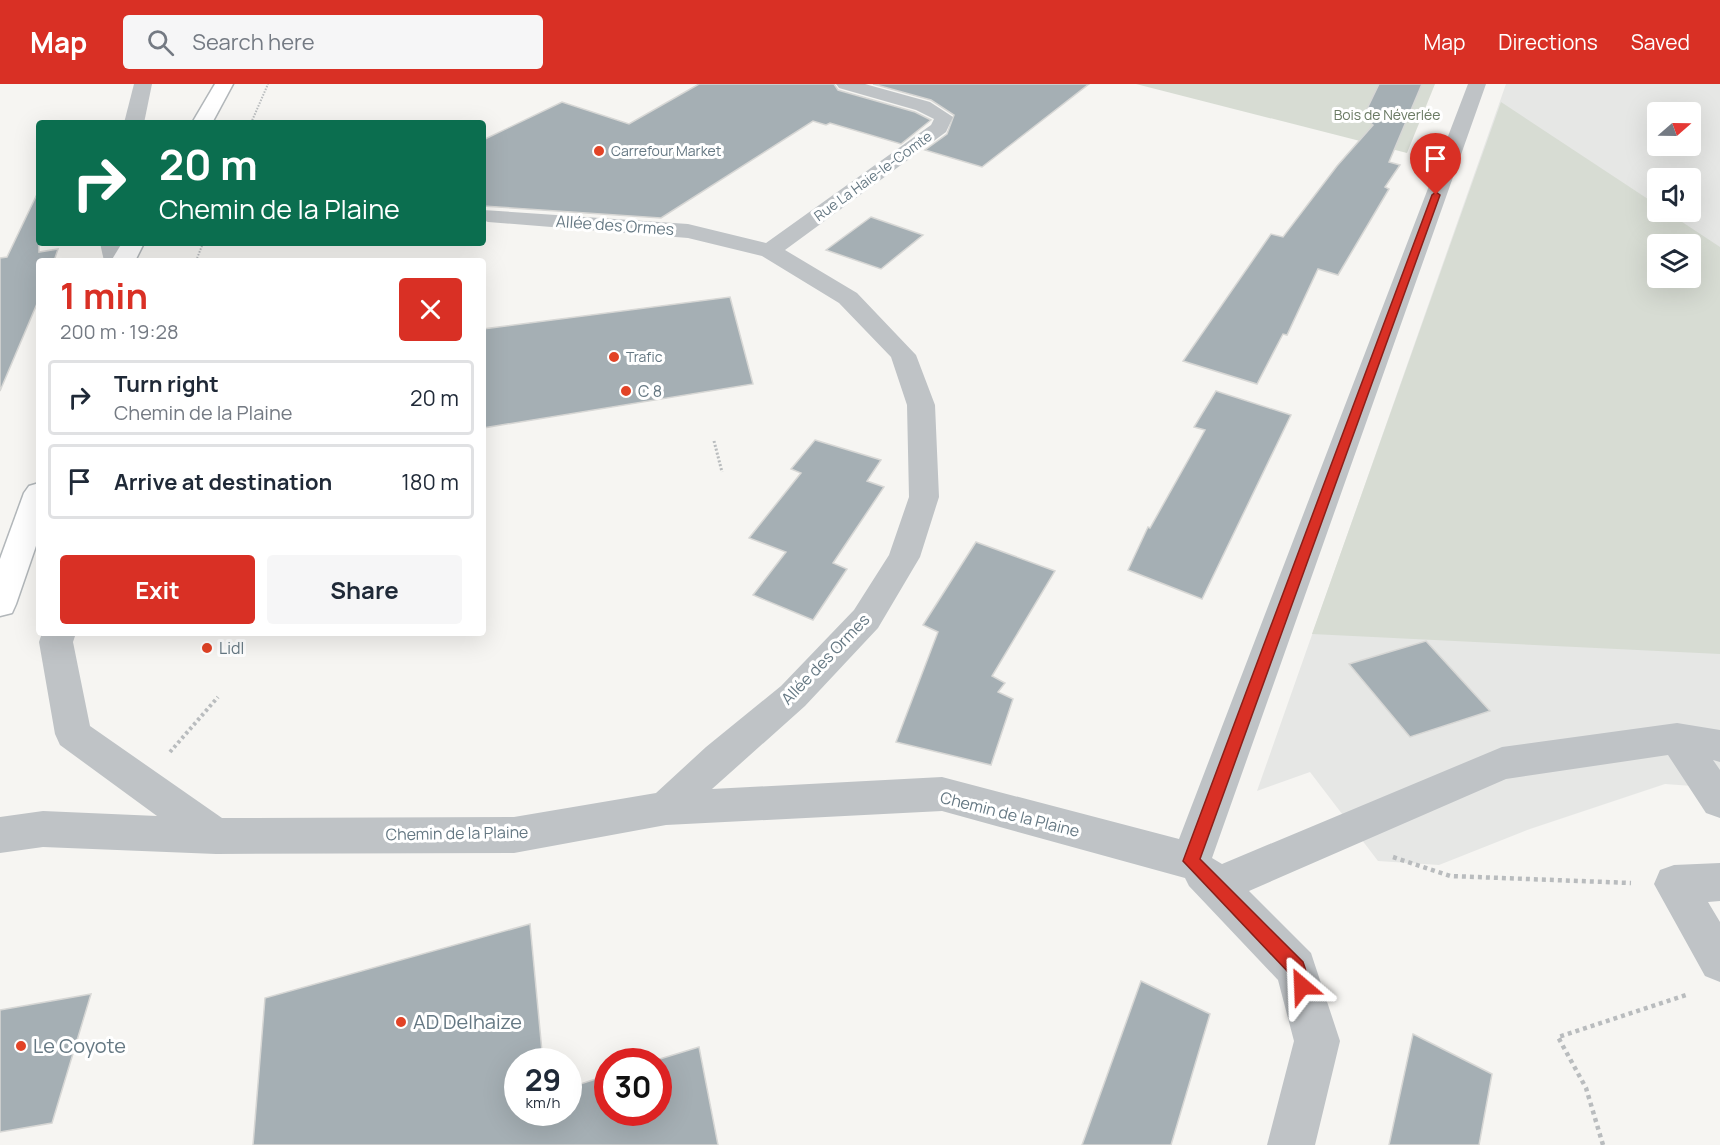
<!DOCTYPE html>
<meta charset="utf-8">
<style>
:root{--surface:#fff;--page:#f6f6f7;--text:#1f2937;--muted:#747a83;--line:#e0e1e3;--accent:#d93025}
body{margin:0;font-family:Manrope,sans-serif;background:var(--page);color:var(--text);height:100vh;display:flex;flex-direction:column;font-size:22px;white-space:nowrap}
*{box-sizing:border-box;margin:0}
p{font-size:20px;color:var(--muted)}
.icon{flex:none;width:33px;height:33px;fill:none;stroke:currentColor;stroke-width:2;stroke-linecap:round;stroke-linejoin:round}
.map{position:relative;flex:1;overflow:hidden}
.panel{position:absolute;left:36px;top:174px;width:450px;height:378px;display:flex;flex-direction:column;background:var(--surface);border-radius:6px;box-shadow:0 6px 24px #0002}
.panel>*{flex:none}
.guide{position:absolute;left:36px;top:36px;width:450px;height:126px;border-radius:6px;box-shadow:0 6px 24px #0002;background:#0b6e4f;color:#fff;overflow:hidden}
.needle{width:39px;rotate:70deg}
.controls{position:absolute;left:1647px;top:18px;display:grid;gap:12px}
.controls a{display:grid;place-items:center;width:54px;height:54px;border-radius:6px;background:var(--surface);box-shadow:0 6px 24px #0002;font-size:30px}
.speed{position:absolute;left:504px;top:964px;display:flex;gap:12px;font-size:30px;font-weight:700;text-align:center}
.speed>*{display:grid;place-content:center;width:78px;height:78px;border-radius:50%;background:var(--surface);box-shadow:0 6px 24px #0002;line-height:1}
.speed small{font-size:15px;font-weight:400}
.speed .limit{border:9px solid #d22;background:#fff;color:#111}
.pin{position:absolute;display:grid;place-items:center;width:51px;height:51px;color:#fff;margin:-62px -26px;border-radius:50% 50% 50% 0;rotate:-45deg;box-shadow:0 0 6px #0007}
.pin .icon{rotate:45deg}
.me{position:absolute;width:66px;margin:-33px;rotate:334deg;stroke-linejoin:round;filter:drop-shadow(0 0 4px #0008)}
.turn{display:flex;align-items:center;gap:21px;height:126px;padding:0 24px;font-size:27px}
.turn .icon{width:78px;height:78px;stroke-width:2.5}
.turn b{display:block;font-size:42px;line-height:51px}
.round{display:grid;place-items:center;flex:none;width:63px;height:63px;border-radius:6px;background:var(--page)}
.head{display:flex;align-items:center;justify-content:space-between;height:102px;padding:0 24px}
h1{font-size:36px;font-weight:700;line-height:45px;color:var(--accent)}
.button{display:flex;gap:12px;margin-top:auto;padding:12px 24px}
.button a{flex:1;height:69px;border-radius:6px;background:var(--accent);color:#fff;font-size:24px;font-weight:700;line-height:69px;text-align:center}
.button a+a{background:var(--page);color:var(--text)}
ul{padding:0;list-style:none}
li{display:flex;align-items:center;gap:18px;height:75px;margin:0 12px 9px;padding:0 12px;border:3px solid var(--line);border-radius:6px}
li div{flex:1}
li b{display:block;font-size:22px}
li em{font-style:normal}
header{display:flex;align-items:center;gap:36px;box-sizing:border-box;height:84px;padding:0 30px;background:var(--accent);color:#fff}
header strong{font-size:28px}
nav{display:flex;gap:33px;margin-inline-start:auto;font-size:21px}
.search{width:420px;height:54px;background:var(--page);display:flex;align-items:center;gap:15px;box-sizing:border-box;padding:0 21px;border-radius:6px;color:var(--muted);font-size:22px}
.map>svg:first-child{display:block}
.built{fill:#e6e7e5;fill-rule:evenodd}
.green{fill:#d7dcd3;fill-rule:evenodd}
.building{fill:#a5afb4;stroke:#d7d7d5;stroke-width:1.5}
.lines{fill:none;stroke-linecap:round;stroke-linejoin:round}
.major-casing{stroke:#b2b7ba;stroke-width:3}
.path-far3{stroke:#b9bcbe;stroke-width:2;stroke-dasharray:1.5 1.5;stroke-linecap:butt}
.path-far2{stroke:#b9bcbe;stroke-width:3;stroke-dasharray:2 2;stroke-linecap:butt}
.path-far1{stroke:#b9bcbe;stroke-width:4;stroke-dasharray:3 3;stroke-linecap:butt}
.path{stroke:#b9bcbe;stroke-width:4.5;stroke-dasharray:4 4;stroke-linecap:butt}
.minor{fill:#bfc3c6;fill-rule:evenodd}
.major{fill:#fff;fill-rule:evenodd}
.route{fill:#d93025;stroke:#8d1f18;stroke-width:1.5}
.poi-dot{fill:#e24326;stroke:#fff;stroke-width:2}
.labels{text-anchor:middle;stroke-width:6;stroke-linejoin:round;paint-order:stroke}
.far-park-label{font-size:14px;fill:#6a7a63;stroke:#fff}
.far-poi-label{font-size:14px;fill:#657883;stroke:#fff;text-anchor:start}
.far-street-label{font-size:14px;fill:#657883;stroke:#fff}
.street-label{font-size:16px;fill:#657883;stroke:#fff}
.poi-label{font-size:16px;fill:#657883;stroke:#fff;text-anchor:start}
.near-poi-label{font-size:20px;fill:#657883;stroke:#fff;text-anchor:start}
</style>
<header>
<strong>Map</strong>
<div class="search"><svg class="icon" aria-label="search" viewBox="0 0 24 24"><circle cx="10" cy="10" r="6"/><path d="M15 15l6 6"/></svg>Search here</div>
<nav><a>Map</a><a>Directions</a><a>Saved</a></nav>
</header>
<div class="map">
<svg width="1720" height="1061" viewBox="0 0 1720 1061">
<rect width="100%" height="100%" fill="#f6f5f2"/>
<!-- built -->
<path class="built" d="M1506,0h214v704l-55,-4 -135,45 -91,36 -61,-4 -68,-89 -53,19zM1658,28h32v34h-32zM1658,94h32v34h-32zM1658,160h32v34h-32z"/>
<!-- green -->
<g class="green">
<polygon points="1136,0 1435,0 1407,69"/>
<path d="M1501,18l156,103 1,7h9l53,35v407l-408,-20zM1658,160h32v34h-32z"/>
</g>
<!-- building -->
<g class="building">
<polygon points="699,0 834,0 838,6 915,28 931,36 901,60 830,39 826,41 813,37 661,134 483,122 483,56 562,18 629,40"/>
<polygon points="873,0 1089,0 982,83 925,66 947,50 954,31 931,16"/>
<polygon points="1379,0 1422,0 1389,78 1400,81 1385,103 1389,105 1338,191 1318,185 1287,251 1283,250 1257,300 1183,277 1271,150 1283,153 1337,82 1373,41 1363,33"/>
<polygon points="39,106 39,168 58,165 54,177 39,177 39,215 0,307 0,174 7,173"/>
<polygon points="871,133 923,151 881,185 826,166"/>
<polygon points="730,213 753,300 483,344 483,245"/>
<polygon points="1216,307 1291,331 1202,515 1128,486 1148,443 1150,444 1205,346 1194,343"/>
<polygon points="815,356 881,376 867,397 884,403 833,479 847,485 813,536 753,511 786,468 749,454 801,389 791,385"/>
<polygon points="976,458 1055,487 992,592 1005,599 998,608 1013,615 991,681 896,658 938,548 923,541"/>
<polygon points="1426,557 1490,627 1410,653 1349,580"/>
<polygon points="530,840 543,978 518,978 518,1029 568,1029 568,1004 608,991 608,1029 658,1029 658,978 650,978 699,963 718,1061 253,1061 265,914"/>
<polygon points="1141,897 1210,930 1171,1061 1082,1061"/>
<polygon points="91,910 52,1039 0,1048 0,926"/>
<polygon points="1413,950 1492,990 1479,1061 1389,1061"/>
</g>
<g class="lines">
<defs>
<g id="major">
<polygon points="215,0 233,0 212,39 192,39"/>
<polygon points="122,159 144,159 135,177 111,177"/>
<polygon points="39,399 39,453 16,520 12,529 0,532 0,475 24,409 29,402"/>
</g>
</defs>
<!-- major casing -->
<use href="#major" class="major-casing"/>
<!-- path-far3 -->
<g class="path-far3">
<polyline points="251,39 268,0"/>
<polyline points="196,177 203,159"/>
</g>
<!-- path-far2 -->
<polyline class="path-far2" points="714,357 722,388"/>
<!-- path-far1 -->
<polyline class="path-far1" points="170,668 218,613"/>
<!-- path -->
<g class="path">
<polyline points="1393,773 1450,792 1631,799"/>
<polyline points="1603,1061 1586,1004 1558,953 1689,910"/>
</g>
<!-- minor -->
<g class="minor">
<polygon points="134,0 152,0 144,39 124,39"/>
<polygon points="836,0 865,0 930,18 953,33 946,48 785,166 857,209 916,271 935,321 939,413 920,473 878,544 805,622 712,705 942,693 1179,755 1468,0 1486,0 1212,774 1222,780 1502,663 1677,639 1720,646 1720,678 1713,676 1720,686 1720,734 1706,729 1668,671 1506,695 1249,807 1311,869 1340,957 1315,1061 1267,1061 1294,957 1278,896 1189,802 1185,794 942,727 666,741 514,769 216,770 43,763 0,769 0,733 43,727 157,732 60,661 55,650 39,558 42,549 76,549 73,558 90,642 222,734 514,733 656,709 706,663 781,602 854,526 889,471 909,413 907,321 891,273 839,219 762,172 688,154 488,138 483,136 483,126 688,140 766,159 931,41 934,35 916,26 839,4"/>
<polygon points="100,159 122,159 128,177 104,177"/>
<polygon points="1720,779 1720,817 1708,818 1720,838 1720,898 1705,892 1654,800 1660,786 1674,781"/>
</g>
<!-- major -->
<use href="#major" class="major"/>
</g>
<!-- route -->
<polygon class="route" points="1436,108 1440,111 1200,775 1303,878 1311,902 1308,909 1302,911 1295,909 1289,889 1183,777 1432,111"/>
<!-- markers -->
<g class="poi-dot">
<circle cx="599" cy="67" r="6"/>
<circle cx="614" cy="273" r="6"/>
<circle cx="626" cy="307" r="6"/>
<circle cx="207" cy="564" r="6"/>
<circle cx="401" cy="938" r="6"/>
<circle cx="21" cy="962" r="6"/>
</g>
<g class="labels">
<!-- far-park labels -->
<g class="far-park-label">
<text x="1387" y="36">Bois de Néverlée</text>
</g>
<!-- far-poi labels -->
<g class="far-poi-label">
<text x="611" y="72">Carrefour Market</text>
<text x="626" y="278">Trafic</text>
</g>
<!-- far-street labels -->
<g class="far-street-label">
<text transform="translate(873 92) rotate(-36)" y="5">Rue La Haie-le-Comte</text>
</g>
<!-- street labels -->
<g class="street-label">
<text transform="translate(615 141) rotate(4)" y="6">Allée des Ormes</text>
<text transform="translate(825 575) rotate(-46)" y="6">Allée des Ormes</text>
<text transform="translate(1010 730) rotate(14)" y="6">Chemin de la Plaine</text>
<text transform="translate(457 749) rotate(-1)" y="6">Chemin de la Plaine</text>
</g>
<!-- poi labels -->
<g class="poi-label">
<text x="638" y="313">C 8</text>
<text x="219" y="570">Lidl</text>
</g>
<!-- near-poi labels -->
<g class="near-poi-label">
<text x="413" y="945">AD Delhaize</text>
<text x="33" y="969">Le Coyote</text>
</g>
</g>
</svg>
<div class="controls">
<a><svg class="needle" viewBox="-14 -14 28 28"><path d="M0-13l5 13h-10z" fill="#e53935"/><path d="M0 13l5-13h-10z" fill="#747a83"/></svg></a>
<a><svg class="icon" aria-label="sound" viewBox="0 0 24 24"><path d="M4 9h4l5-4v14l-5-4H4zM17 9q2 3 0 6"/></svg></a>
<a><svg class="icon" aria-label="layers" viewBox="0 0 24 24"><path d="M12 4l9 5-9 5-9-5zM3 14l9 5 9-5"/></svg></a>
</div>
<div class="speed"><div>29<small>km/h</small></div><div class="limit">30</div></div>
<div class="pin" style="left:1436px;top:111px;background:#d93025"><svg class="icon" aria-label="arrive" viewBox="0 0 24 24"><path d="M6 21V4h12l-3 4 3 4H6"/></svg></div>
<svg class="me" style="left:1302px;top:902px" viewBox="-20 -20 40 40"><path d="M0-17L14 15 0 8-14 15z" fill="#d93025" stroke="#fff" stroke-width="4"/></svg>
<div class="guide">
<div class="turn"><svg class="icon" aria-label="right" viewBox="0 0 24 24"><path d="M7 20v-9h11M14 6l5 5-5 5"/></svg><div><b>20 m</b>Chemin de la Plaine</div></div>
</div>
<section class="panel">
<div class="head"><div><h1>1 min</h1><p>200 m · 19:28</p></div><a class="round" style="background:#d93025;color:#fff"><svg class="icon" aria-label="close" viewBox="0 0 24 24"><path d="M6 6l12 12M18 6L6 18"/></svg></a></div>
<ul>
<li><svg class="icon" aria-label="right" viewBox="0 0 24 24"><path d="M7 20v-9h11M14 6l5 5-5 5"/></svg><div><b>Turn right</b><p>Chemin de la Plaine</p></div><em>20 m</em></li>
<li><svg class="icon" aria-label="arrive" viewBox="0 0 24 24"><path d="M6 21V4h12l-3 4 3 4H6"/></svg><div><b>Arrive at destination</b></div><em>180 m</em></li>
</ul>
<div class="button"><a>Exit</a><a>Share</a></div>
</section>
</div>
